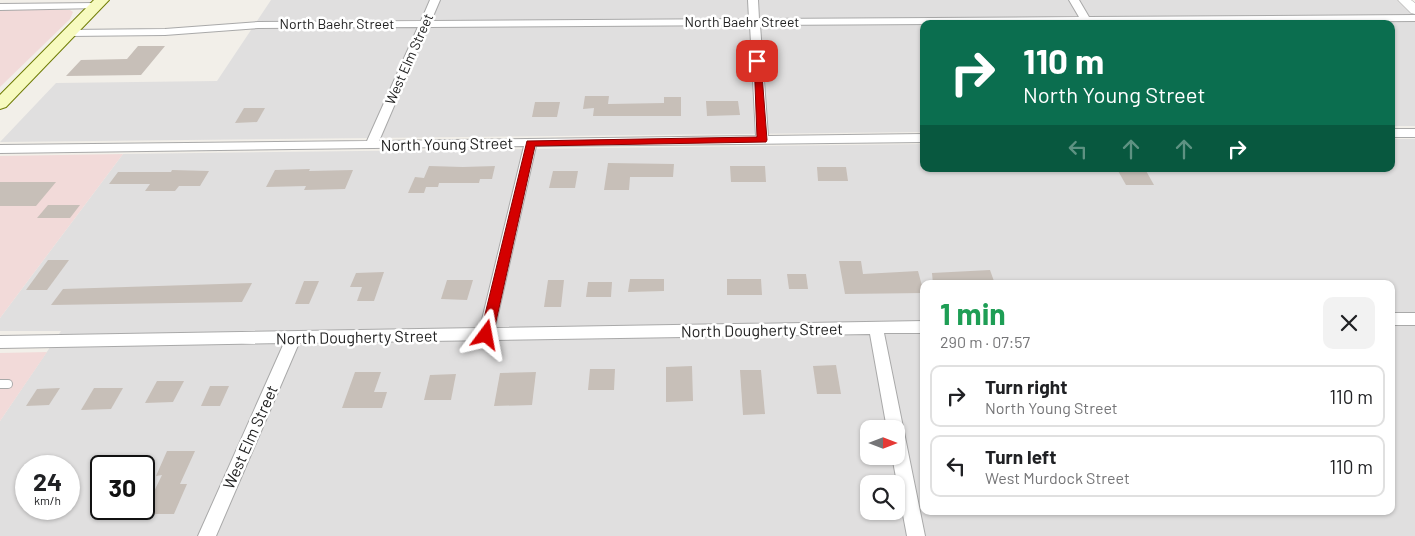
<!DOCTYPE html>
<meta charset="utf-8">
<style>
:root{--surface:#fff;--page:#f2f2f2;--text:#202124;--muted:#757577;--line:#e0e0e0}
body{margin:0;font-family:Barlow,sans-serif;background:var(--page);color:var(--text);height:100vh;display:flex;flex-direction:column;font-size:19px;white-space:nowrap}
*{box-sizing:border-box;margin:0}
p{font-size:16px;color:var(--muted)}
.icon{flex:none;width:28px;height:28px;fill:none;stroke:currentColor;stroke-width:2;stroke-linecap:round;stroke-linejoin:round}
.map{position:relative;flex:1;overflow:hidden}
.details{position:absolute;left:920px;top:280px;width:475px;height:235px;display:flex;flex-direction:column;background:var(--surface);border-radius:10px;box-shadow:0 1px 4px #0004}
.details>*{flex:none}
.top-card{position:absolute;left:920px;top:20px;width:475px;height:152px;border-radius:10px;box-shadow:0 1px 4px #0004;background:#0b6e4f;color:#fff;overflow:hidden}
.needle{width:32px;rotate:90deg}
.fabs{position:absolute;left:860px;top:420px;display:grid;gap:10px}
.fabs a{display:grid;place-items:center;width:45px;height:45px;border-radius:10px;background:var(--surface);box-shadow:0 1px 4px #0004;font-size:25px}
.speed{position:absolute;left:15px;top:455px;display:flex;gap:10px;font-size:25px;font-weight:700;text-align:center}
.speed>*{display:grid;place-content:center;width:65px;height:65px;border-radius:50%;background:var(--surface);box-shadow:0 1px 4px #0004;line-height:1}
.speed small{font-size:12px;font-weight:400}
.speed .limit{border:2px solid #111;border-radius:8px;background:#fff;color:#111}
.pin{position:absolute;display:grid;place-items:center;width:42px;height:42px;color:#fff;margin:-21px;border-radius:10px;box-shadow:0 2px 8px #0006}
.me{position:absolute;width:55px;margin:-28px;rotate:13deg;stroke-linejoin:round;filter:drop-shadow(0 0 4px #0008)}
.turn{display:flex;align-items:center;gap:18px;height:105px;padding:0 20px;font-size:22px}
.turn .icon{width:65px;height:65px;stroke-width:2.5}
.turn b{display:block;font-size:35px;line-height:42px}
.lanes{display:flex;align-items:center;height:48px;padding:0 20px;background:#0003;justify-content:center;gap:25px;direction:ltr}
.lanes .off{opacity:.35}
.round{display:grid;place-items:center;flex:none;width:52px;height:52px;border-radius:10px;background:var(--page)}
.headline{display:flex;align-items:center;justify-content:space-between;height:85px;padding:0 20px}
h1{font-size:30px;font-weight:700;line-height:38px;color:#1e9e55}
ul{padding:0;list-style:none}
li{display:flex;align-items:center;gap:15px;height:62px;margin:0 10px 8px;padding:0 10px;border:2px solid var(--line);border-radius:10px}
li div{flex:1}
li b{display:block;font-size:19px}
li em{font-style:normal}
.map>svg:first-child{display:block}
.residential{fill:#e0dfdf;fill-rule:evenodd}
.commercial{fill:#f2dad9}
.building{fill:#c7bfb8}
.lines{fill:none;stroke-linecap:round;stroke-linejoin:round}
.service-casing{stroke:#a9a9a9;stroke-width:10}
.minor-casing{stroke:#a9a9a9;stroke-width:2}
.tertiary-casing{stroke:#a9a9a9;stroke-width:1}
.secondary-casing{stroke:#707d05;stroke-width:2}
.service{stroke:#fff;stroke-width:8}
.minor{fill:#fff;fill-rule:evenodd}
.tertiary{fill:#fff;fill-rule:evenodd}
.secondary{fill:#f7fabf;fill-rule:evenodd}
.route{fill:#d40000;stroke:#8a0000}
.labels{text-anchor:middle;stroke-width:5;stroke-linejoin:round;paint-order:stroke}
.far-street-label{font-size:14px;fill:#222;stroke:#fff}
.street-label{font-size:16px;fill:#222;stroke:#fff}
</style>
<div class="map">
<svg width="1415" height="536" viewBox="0 0 1415 536">
<rect width="100%" height="100%" fill="#f2efe9"/>
<!-- residential -->
<g class="residential">
<polygon points="271,0 1397,0 1415,16 1415,126 1391,126 1391,24 924,24 924,132 0,142 56,83 217,81"/>
<path d="M1391,139h24v397h-1415v-115l61,-90h-61v-13l123,-164 801,-10v25h467zM924,284h467v227h-467zM869,429h27v27h-27zM26,466h43v43h-43zM101,466h43v43h-43zM869,484h27v27h-27z"/>
</g>
<!-- commercial -->
<g class="commercial">
<polygon points="0,10 70,10 73,12 70,19 0,87"/>
<polygon points="123,154 0,318 0,156"/>
<polygon points="47,352 0,421 0,353"/>
</g>
<!-- building -->
<g class="building">
<polygon points="138,46 165,46 141,75 66,76 81,60 127,59"/>
<polygon points="585,96 609,96 608,104 664,103 664,97 681,97 681,116 593,116 594,108 583,109"/>
<polygon points="706,101 738,101 740,115 707,116"/>
<polygon points="535,102 560,102 557,117 532,117"/>
<polygon points="244,108 265,108 257,122 235,123"/>
<polygon points="608,163 674,164 673,177 630,177 629,190 604,190"/>
<polygon points="429,166 463,167 495,166 492,179 480,179 479,183 439,183 438,187 426,187 424,193 408,193 415,177 424,178"/>
<polygon points="730,166 765,166 766,182 731,182"/>
<polygon points="817,167 846,167 848,181 818,181"/>
<polygon points="310,169 309,171 353,170 345,189 304,190 306,186 266,187 275,170"/>
<polygon points="1117,169 1145,169 1154,185 1126,185"/>
<polygon points="172,170 209,171 200,186 179,186 175,191 145,191 150,184 109,184 118,172 171,172"/>
<polygon points="553,171 578,171 575,188 549,188"/>
<polygon points="0,182 56,182 36,206 0,206"/>
<polygon points="48,205 80,205 70,218 37,218"/>
<polygon points="48,260 69,260 47,290 26,290"/>
<polygon points="839,261 861,261 863,274 918,271 924,293 845,294"/>
<polygon points="990,270 995,284 933,284 932,273"/>
<polygon points="384,272 374,301 357,301 362,287 350,287 356,273"/>
<polygon points="787,274 806,274 808,289 789,289"/>
<polygon points="630,279 664,279 664,291 628,292"/>
<polygon points="727,279 761,279 762,295 727,295"/>
<polygon points="447,280 473,280 467,300 441,299"/>
<polygon points="548,280 564,280 561,307 544,307"/>
<polygon points="304,281 319,281 309,304 295,304"/>
<polygon points="588,282 612,282 611,297 586,297"/>
<polygon points="252,283 242,302 51,305 63,289"/>
<polygon points="836,365 841,394 817,394 813,366"/>
<polygon points="692,366 693,401 666,402 666,367"/>
<polygon points="590,369 615,369 614,390 588,390"/>
<polygon points="740,370 761,370 765,414 743,415"/>
<polygon points="355,372 381,372 374,392 387,392 382,408 342,408"/>
<polygon points="536,372 532,405 494,406 500,373"/>
<polygon points="456,374 451,400 424,400 430,375"/>
<polygon points="157,381 184,381 173,402 145,403"/>
<polygon points="210,386 229,386 220,406 201,406"/>
<polygon points="60,388 49,405 26,406 37,389"/>
<polygon points="94,388 123,388 111,409 81,410"/>
<polygon points="167,451 195,451 180,484 187,484 174,514 143,514 162,475 156,476"/>
</g>
<g class="lines">
<defs>
<polyline id="service" points="0,384 8,384"/>
<g id="minor">
<path d="M430,0h10l-9,21 318,-2 -1,-19h10l1,19 320,-2 -10,-17h10l10,17 326,-2v6l-655,4 8,111 156,-2v8l-388,4 -41,182 429,-7v12h-40l41,203h-18l-15,-80h4v-27h-9l-17,-95 -571,9 -83,193h-18l86,-193 -284,5v-12l480,-8 44,-182 -524,7v-8l367,-4 51,-114 -160,1 -93,7 -96,1 -5,-3 5,-3 96,-1 93,-7 163,-1zM750,25l6,111 -377,5 49,-114z"/>
<polygon points="96,3 99,4 99,8 0,10 0,4"/>
<rect x="1391" y="129" width="24" height="8"/>
<rect x="1391" y="313" width="24" height="12"/>
</g>
<polygon id="tertiary" points="1398,0 1411,0 1415,3 1415,14 1411,13"/>
<polygon id="secondary" points="94,0 109,0 6,107 0,109 0,95"/>
</defs>
<!-- service casing -->
<use href="#service" class="service-casing"/>
<!-- minor casing -->
<use href="#minor" class="minor-casing"/>
<!-- tertiary casing -->
<use href="#tertiary" class="tertiary-casing"/>
<!-- secondary casing -->
<use href="#secondary" class="secondary-casing"/>
<!-- service -->
<use href="#service" class="service"/>
<!-- minor -->
<use href="#minor" class="minor"/>
<!-- tertiary -->
<use href="#tertiary" class="tertiary"/>
<!-- secondary -->
<use href="#secondary" class="secondary"/>
</g>
<!-- route -->
<polygon class="route" points="754,59 761,61 767,140 766,142 535,146 493,335 491,338 482,338 480,335 527,141 757,137"/>
<g class="labels">
<!-- far-street labels -->
<g class="far-street-label">
<text x="742" y="27">North Baehr Street</text>
<text x="337" y="29">North Baehr Street</text>
<text transform="translate(409 59) rotate(-66)" y="5">West Elm Street</text>
</g>
<!-- street labels -->
<g class="street-label">
<text transform="translate(447 144) rotate(-1)" y="6">North Young Street</text>
<text transform="translate(762 330) rotate(-1)" y="6">North Dougherty Street</text>
<text transform="translate(357 337) rotate(-1)" y="6">North Dougherty Street</text>
<text transform="translate(250 437) rotate(-66)" y="6">West Elm Street</text>
</g>
</g>
</svg>
<div class="fabs">
<a><svg class="needle" viewBox="-14 -14 28 28"><path d="M0-13l5 13h-10z" fill="#e53935"/><path d="M0 13l5-13h-10z" fill="#757577"/></svg></a>
<a><svg class="icon" aria-label="search" viewBox="0 0 24 24"><circle cx="10" cy="10" r="6"/><path d="M15 15l6 6"/></svg></a>
</div>
<div class="speed"><div>24<small>km/h</small></div><div class="limit">30</div></div>
<div class="pin" style="left:757px;top:61px;background:#d93025"><svg class="icon" aria-label="arrive" viewBox="0 0 24 24"><path d="M6 21V4h12l-3 4 3 4H6"/></svg></div>
<svg class="me" style="left:486px;top:335px" viewBox="-20 -20 40 40"><path d="M0-17L14 15 0 8-14 15z" fill="#d40000" stroke="#fff" stroke-width="4"/></svg>
<div class="top-card">
<div class="turn"><svg class="icon" aria-label="right" viewBox="0 0 24 24"><path d="M7 20v-9h11M14 6l5 5-5 5"/></svg><div><b>110 m</b>North Young Street</div></div>
<div class="lanes"><svg class="icon off" aria-label="left" viewBox="0 0 24 24"><path d="M17 20v-9H6M10 6l-5 5 5 5"/></svg><svg class="icon off" aria-label="ahead" viewBox="0 0 24 24"><path d="M12 20V5M6 11l6-6 6 6"/></svg><svg class="icon off" aria-label="ahead" viewBox="0 0 24 24"><path d="M12 20V5M6 11l6-6 6 6"/></svg><svg class="icon" aria-label="right" viewBox="0 0 24 24"><path d="M7 20v-9h11M14 6l5 5-5 5"/></svg></div>
</div>
<section class="details">
<div class="headline"><div><h1>1 min</h1><p>290 m · 07:57</p></div><a class="round"><svg class="icon" aria-label="close" viewBox="0 0 24 24"><path d="M6 6l12 12M18 6L6 18"/></svg></a></div>
<ul>
<li><svg class="icon" aria-label="right" viewBox="0 0 24 24"><path d="M7 20v-9h11M14 6l5 5-5 5"/></svg><div><b>Turn right</b><p>North Young Street</p></div><em>110 m</em></li>
<li><svg class="icon" aria-label="left" viewBox="0 0 24 24"><path d="M17 20v-9H6M10 6l-5 5 5 5"/></svg><div><b>Turn left</b><p>West Murdock Street</p></div><em>110 m</em></li>
</ul>
</section>
</div>
